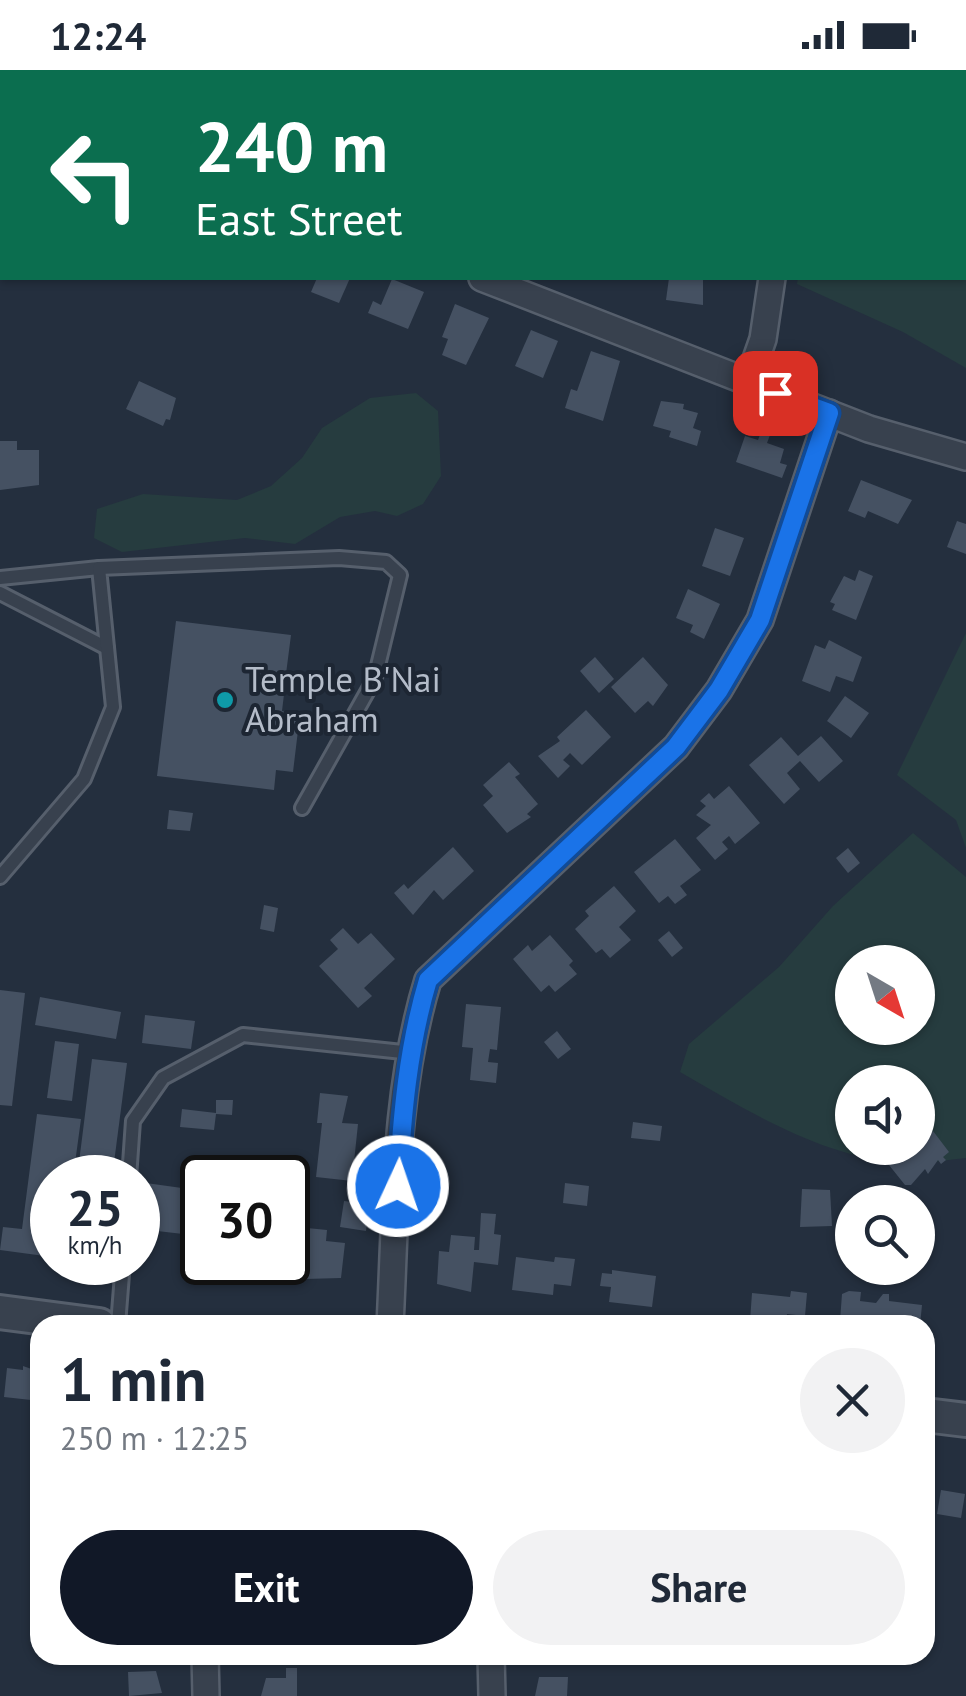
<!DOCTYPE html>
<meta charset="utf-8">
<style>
:root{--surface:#fff;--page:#f2f2f3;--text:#1f2937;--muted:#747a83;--accent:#111827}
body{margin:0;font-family:"PT Sans",sans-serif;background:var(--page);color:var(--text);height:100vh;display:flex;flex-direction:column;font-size:38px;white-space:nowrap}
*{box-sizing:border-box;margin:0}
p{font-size:32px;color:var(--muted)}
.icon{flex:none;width:55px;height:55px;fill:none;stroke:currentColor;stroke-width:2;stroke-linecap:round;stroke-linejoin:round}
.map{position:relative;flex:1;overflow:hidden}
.panel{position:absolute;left:30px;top:1245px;width:905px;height:350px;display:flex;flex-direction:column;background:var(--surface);border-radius:30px;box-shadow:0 2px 8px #0004}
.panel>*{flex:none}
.hud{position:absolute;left:0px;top:0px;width:968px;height:210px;box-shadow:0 2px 8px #0004;background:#0b6e4f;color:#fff;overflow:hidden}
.needle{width:65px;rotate:141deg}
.tools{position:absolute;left:835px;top:875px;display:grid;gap:20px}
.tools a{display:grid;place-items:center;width:100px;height:100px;border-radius:50%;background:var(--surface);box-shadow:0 2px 8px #0004;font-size:50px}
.speed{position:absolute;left:30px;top:1085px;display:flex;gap:20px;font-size:50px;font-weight:700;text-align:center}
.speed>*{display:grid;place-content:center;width:130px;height:130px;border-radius:50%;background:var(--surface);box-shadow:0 2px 8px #0004;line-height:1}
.speed small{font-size:25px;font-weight:400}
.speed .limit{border:5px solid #111;border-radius:15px;background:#fff;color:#111}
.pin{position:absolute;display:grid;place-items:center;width:85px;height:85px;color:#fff;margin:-42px;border-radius:20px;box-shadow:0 5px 15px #0006}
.me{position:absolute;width:110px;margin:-55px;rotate:3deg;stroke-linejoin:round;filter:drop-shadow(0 0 8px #0008)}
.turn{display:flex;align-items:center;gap:35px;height:210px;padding:0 30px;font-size:45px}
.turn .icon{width:130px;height:130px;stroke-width:2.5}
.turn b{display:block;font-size:70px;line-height:85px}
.round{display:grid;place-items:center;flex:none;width:105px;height:105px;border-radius:52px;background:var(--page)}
.headline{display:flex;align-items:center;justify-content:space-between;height:170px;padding:0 30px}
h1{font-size:60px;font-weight:600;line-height:75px}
.action{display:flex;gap:20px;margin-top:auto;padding:20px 30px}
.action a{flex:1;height:115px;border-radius:60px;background:var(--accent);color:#fff;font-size:40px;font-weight:600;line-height:115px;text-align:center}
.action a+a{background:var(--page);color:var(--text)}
.status{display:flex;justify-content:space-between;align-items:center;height:70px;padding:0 50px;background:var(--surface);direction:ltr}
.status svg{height:28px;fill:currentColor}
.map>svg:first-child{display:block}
.green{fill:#263c3f;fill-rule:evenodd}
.building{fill:#455162}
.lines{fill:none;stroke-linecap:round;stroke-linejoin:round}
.service-casing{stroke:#565f6c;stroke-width:18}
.minor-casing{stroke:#565f6c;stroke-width:30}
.tertiary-casing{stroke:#565f6c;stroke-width:38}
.service{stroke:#38414e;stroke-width:12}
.minor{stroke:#38414e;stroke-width:25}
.tertiary{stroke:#38414e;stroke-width:32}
.route-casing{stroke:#114b97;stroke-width:25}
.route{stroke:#1a73e8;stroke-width:18}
.culture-dot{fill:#0f9aa8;stroke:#1d2633;stroke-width:4}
.labels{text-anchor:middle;stroke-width:8;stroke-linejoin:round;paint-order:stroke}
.poi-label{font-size:35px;fill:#b4bcc9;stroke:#1d2633;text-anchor:start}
</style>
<div class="status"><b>12:24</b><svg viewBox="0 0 49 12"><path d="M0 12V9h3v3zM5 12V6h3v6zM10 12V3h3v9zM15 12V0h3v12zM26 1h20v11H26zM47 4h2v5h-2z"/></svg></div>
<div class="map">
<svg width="966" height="1626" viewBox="0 0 966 1626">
<rect width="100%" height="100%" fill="#242f3e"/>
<!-- green -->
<g class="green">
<polygon points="861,0 966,0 966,298 903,262 797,214 798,208 965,208 965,2 858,2"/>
<polygon points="416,323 438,341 441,406 423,434 397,446 375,441 340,447 295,474 245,468 122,482 94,468 97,439 143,424 237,430 271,416 302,388 322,358 370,328"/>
<polygon points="966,563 966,778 956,750 897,705"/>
<path d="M913,763l53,44v281c-20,2 -42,6 -63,5 -82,-6 -153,-51 -223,-91l9,-28 90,-77 54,-61zM852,892h66v66h-66zM852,1012h66v66h-66z"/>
</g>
<!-- building -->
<g class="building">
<polygon points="317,208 350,208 339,233 311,222"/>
<polygon points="669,208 703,208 703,235 666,230"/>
<polygon points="392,209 424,222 408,259 368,243 373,231 381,235"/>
<polygon points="455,234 489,248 466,295 442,285 448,269 442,267"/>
<polygon points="531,260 558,271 543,308 515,296"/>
<polygon points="591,281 620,291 603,351 565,338 571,319 577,321"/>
<polygon points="139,311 176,328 170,350 166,349 163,356 126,339"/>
<polygon points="661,331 684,334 683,339 698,343 693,358 701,361 697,376 669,367 671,361 653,356"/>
<polygon points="761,362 770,365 767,373 784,379 780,393 787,395 782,408 736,392 745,366 758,370"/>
<polygon points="0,371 17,371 17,380 39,380 39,415 0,420"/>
<polygon points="861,410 912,430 898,454 868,441 865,448 848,441"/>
<polygon points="957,451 966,454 966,484 947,477"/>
<polygon points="715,458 744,468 730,506 702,496"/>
<polygon points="859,500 873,506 856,550 832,540 835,534 830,532 844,506 855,511"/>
<polygon points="688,519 720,534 704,569 690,562 693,555 676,548"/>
<polygon points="176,551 291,565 286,604 306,607 304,618 285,616 282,641 300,644 293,702 276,700 274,720 157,706"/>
<polygon points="829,570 862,587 853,612 836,606 830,622 802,611 815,575 825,579"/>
<polygon points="595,587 614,609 599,623 580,601"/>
<polygon points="643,587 668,615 653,636 648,631 635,643 611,617"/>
<polygon points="845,626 869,643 851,668 827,651"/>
<polygon points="586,640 611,667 582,695 570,683 563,690 570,696 558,708 538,686 560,671 557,667"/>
<polygon points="821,666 843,691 819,712 800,691 787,703 800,719 784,734 749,695 781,667 798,686"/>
<polygon points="509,692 520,704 515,707 538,734 527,744 531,747 507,763 483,735 493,726 483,715"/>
<polygon points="729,716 760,753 735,774 729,766 722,772 728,779 715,790 696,768 711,755 696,745 706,736 700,731 709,723 714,729"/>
<polygon points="169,740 193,743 190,761 167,759"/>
<polygon points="675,769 701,800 680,816 687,825 675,834 668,826 659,833 634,802"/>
<polygon points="453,777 474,801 443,830 434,820 413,845 394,823 404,814 408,819"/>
<polygon points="848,778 860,793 848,803 836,788"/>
<polygon points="614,816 636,841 619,857 631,870 610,888 602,879 596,883 575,859 589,846 585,841"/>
<polygon points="264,835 278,838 274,862 260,859"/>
<polygon points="343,858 358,874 371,863 395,889 364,918 372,926 358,938 319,896 338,879 330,870"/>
<polygon points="669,861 683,878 672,887 658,870"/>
<polygon points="550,865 573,891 569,895 577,904 555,922 549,915 541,922 513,889 528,875 532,881"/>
<polygon points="0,920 25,923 12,1036 0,1035"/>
<polygon points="40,927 121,942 116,969 35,955"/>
<polygon points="466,934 501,937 497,980 490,979 488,992 498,993 496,1013 470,1010 473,978 462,977"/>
<polygon points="145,945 195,951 191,979 142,973"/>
<polygon points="557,961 571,979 558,989 544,972"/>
<polygon points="55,971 79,974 72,1031 47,1028"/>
<polygon points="92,989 127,993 112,1108 77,1108"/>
<polygon points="320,1023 348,1026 342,1053 358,1054 352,1111 316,1107 322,1053 317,1053"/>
<polygon points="216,1030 233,1030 232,1045 216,1044 214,1060 180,1057 182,1039 216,1043"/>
<polygon points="37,1044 81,1049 73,1108 52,1108 52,1187 0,1180 3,1157 22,1159"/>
<polygon points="633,1052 662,1056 660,1071 631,1068"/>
<polygon points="933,1061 949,1082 943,1087 946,1090 941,1094 938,1090 928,1104 925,1099 911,1115 905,1115 889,1095"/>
<polygon points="146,1113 189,1119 183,1164 140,1159"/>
<polygon points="565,1113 589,1116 587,1136 563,1133"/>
<polygon points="802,1119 830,1120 832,1156 800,1157"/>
<polygon points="344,1131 369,1134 366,1161 340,1157"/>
<polygon points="481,1143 496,1144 494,1164 501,1165 498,1195 474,1192 471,1222 437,1214 439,1181 449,1182 451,1165 475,1167 474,1180 479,1180"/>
<polygon points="307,1158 327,1160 326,1171 345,1173 341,1208 305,1209 305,1202 288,1200 290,1182 304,1183"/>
<polygon points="516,1187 554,1192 555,1187 575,1189 571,1216 554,1214 553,1225 512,1220"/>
<polygon points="224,1192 257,1192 256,1203 224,1201"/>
<polygon points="612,1200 656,1206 652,1237 609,1232 611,1217 600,1216 602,1203 612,1204"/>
<polygon points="791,1221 807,1223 805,1246 787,1244 786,1254 750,1251 752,1223 790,1227"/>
<polygon points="849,1221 861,1222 860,1231 876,1233 883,1224 889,1224 889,1231 922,1235 920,1255 872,1255 873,1247 859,1246 858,1253 840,1251 842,1224"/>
<polygon points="23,1296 40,1302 40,1331 4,1327 7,1298 23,1300"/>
<polygon points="941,1420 965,1424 961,1448 937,1444"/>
<polygon points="286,1598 297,1598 297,1626 261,1626 266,1608 286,1608"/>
<polygon points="156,1601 162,1623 129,1626 128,1602"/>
<polygon points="539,1607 568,1607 567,1626 535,1626"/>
</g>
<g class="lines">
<defs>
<g id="service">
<polyline points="0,508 99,498"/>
<polyline points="0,523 107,578"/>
<polyline points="0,807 84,709 113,637 99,498 339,488 386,492 400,505 375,608 302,738"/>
<polyline points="129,1108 133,1051 163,1008 243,965 412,983"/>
<polyline points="118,1255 123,1192"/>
</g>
<g id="minor">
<polyline points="650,0 652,2"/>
<polyline points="883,2 886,0"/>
<polyline points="0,9 2,10"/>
<polyline points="482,208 869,359 966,387"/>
<polyline points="748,312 763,269 772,208"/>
<path d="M390,1255c6,-114 4,-234 38,-345l248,-233 43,-57 41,-70 69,-207"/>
<polyline points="205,1585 206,1626"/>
<polyline points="491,1585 492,1626"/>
</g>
<g id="tertiary">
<polyline points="0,1242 99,1255"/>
<polyline points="925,1345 966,1350"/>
</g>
</defs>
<!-- service casing -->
<use href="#service" class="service-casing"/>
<!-- minor casing -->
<use href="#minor" class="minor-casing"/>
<!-- tertiary casing -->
<use href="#tertiary" class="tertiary-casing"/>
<!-- service -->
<use href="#service" class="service"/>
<!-- minor -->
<use href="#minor" class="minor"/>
<!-- tertiary -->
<use href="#tertiary" class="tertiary"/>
</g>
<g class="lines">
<defs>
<path id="route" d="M398,1116c4,-70 10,-139 30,-206l248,-233 43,-57 41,-70 69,-207 -54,-20"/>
</defs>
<!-- route casing -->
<use href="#route" class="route-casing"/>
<!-- route -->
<use href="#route" class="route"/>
</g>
<!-- markers -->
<circle class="culture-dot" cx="225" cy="630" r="10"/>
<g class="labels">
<!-- poi labels -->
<g class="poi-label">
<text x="245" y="622">Temple B'Nai<tspan x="245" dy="40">Abraham</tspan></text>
</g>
</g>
</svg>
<div class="tools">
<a><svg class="needle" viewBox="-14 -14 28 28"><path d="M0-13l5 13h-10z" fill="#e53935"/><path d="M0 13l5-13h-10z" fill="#747a83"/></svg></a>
<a><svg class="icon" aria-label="sound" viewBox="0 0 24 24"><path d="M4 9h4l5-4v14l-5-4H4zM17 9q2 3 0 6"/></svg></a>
<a><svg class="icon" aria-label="search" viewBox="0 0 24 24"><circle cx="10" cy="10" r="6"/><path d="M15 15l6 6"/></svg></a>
</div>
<div class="speed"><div>25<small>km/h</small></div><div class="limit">30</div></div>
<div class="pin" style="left:775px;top:323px;background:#d93025"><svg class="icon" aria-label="arrive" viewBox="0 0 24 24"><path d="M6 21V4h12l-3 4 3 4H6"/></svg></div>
<svg class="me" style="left:398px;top:1116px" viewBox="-20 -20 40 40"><circle r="17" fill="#1a73e8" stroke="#fff" stroke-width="3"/><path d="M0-11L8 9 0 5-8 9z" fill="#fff"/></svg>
<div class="hud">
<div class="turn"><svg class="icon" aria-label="left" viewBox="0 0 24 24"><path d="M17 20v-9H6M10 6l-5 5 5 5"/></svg><div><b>240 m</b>East Street</div></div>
</div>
<section class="panel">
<div class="headline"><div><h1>1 min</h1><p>250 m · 12:25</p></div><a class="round"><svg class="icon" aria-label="close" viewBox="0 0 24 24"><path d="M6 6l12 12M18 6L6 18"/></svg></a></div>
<div class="action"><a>Exit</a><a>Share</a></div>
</section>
</div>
